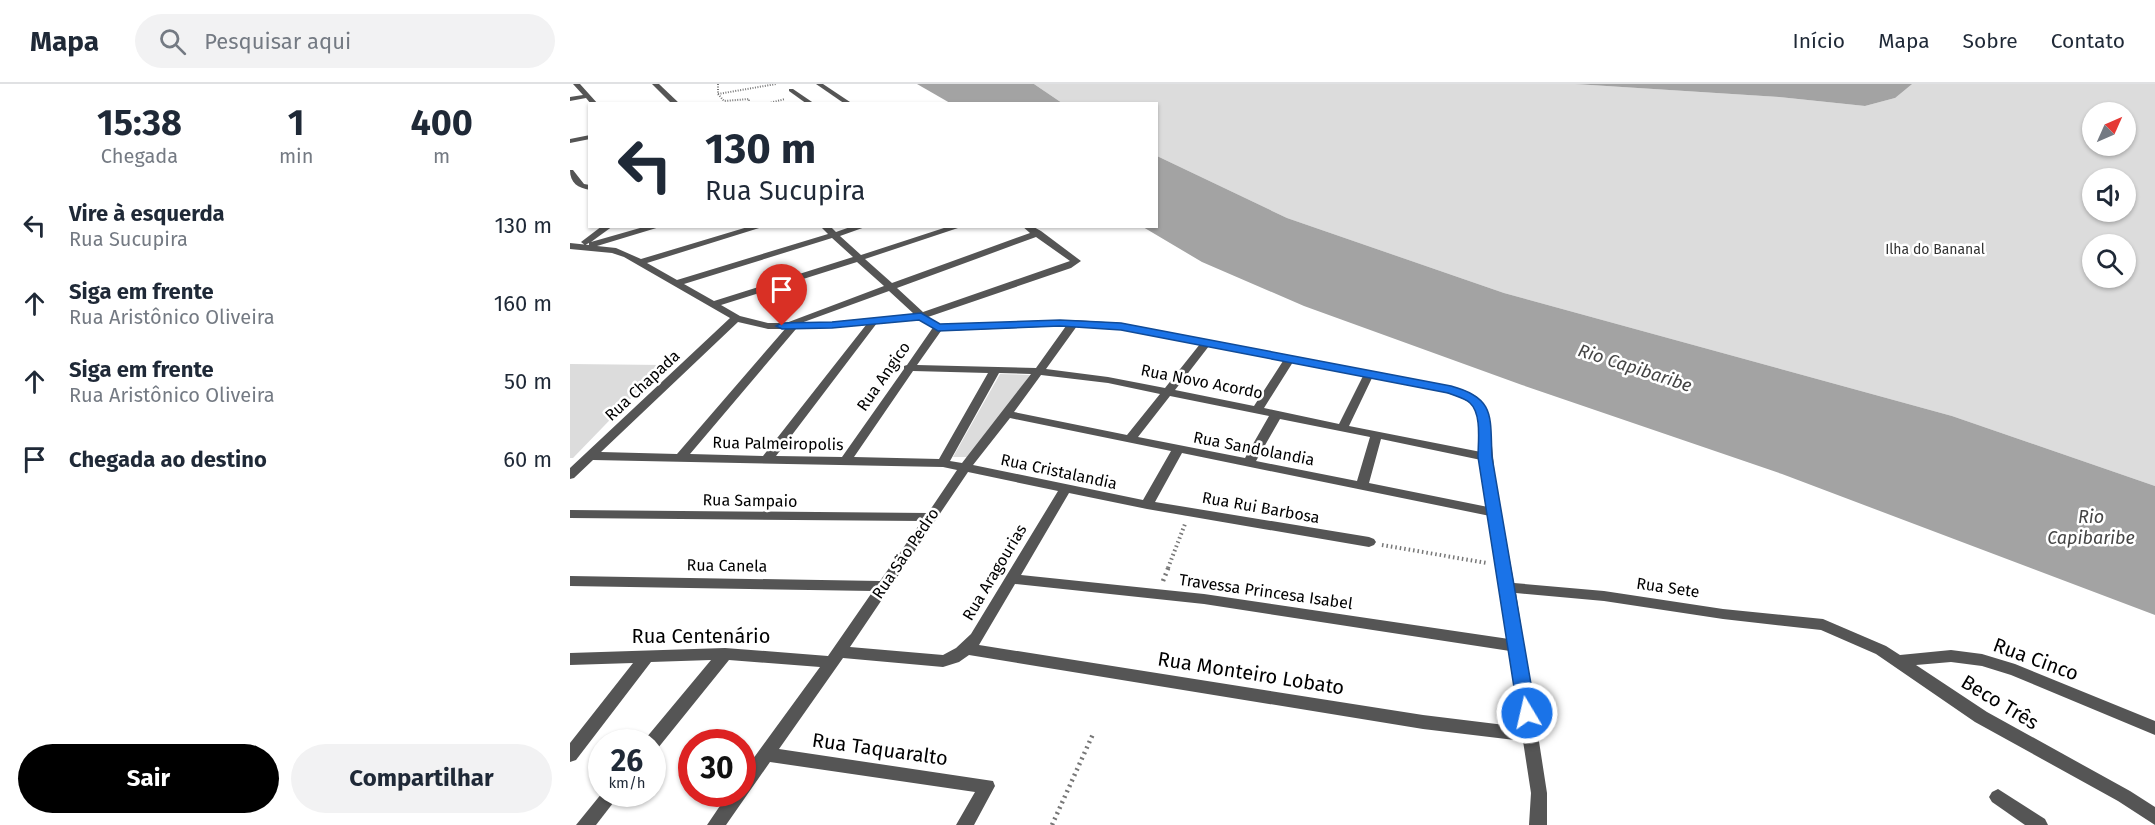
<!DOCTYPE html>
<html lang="pt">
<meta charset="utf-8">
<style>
:root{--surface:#fff;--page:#f2f2f3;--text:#1f2937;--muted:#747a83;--line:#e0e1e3;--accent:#000}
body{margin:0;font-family:"Fira Sans",sans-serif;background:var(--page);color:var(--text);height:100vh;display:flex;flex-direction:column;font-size:22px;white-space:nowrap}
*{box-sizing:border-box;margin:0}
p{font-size:20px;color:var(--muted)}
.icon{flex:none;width:33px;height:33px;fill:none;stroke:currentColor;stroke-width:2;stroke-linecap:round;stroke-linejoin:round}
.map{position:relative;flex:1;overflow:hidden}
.details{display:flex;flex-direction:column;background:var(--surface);width:570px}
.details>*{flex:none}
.banner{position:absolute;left:18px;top:18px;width:570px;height:126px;border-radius:0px;box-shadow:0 2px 4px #0004;background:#fff;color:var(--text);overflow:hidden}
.needle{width:39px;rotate:45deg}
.tools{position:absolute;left:1512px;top:18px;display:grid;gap:12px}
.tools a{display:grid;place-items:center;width:54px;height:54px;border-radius:50%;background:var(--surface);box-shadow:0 2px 4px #0004;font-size:30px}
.speed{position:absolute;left:18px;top:645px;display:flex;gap:12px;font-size:30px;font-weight:700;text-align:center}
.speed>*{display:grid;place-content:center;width:78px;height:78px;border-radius:50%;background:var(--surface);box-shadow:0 2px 4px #0004;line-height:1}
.speed small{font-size:15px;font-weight:400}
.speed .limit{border:9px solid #d22;background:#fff;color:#111}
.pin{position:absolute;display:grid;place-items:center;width:51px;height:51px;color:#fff;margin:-62px -26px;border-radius:50% 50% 50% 0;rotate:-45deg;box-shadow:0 0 6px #0007}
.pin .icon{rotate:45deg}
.me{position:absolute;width:66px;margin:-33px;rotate:351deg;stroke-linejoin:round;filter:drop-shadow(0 0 4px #0008)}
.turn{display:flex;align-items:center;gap:21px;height:126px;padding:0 18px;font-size:27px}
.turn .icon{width:78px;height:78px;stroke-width:2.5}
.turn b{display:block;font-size:42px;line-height:51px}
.eta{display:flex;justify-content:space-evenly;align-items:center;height:102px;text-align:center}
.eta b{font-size:36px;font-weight:700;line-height:42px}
.cta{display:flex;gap:12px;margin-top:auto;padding:12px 18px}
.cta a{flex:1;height:69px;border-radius:36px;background:var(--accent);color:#fff;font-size:24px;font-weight:700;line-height:69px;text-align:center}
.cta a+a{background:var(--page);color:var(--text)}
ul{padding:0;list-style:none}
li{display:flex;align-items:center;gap:18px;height:78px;padding:0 18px}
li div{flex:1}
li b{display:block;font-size:22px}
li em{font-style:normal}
header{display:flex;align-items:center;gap:36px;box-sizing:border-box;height:84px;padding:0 30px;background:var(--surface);border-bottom:2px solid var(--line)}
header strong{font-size:28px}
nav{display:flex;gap:33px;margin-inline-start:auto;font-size:21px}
.search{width:420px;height:54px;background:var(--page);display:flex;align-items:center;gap:15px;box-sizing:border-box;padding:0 21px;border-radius:33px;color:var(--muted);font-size:22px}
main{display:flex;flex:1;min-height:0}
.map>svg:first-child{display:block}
.green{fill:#dcdcdc;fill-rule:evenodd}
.water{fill:#a3a3a3}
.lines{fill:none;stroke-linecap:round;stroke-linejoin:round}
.path-far2{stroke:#777;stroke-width:2;stroke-dasharray:1 1.5;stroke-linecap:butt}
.path-far1{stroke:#777;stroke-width:4;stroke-dasharray:1.5 3;stroke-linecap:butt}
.path{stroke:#777;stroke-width:4.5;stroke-dasharray:2 4;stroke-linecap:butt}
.minor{fill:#555;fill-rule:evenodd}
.route{fill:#1a73e8;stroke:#114b97;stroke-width:1.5}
.labels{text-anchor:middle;stroke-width:5;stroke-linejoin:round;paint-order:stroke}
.far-park-label{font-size:14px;fill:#333;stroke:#fff}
.street-label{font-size:16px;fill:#000;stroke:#fff}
.water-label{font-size:18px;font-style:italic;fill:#444;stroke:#fff}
.near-street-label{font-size:20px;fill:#000;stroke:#fff}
</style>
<header>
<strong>Mapa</strong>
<div class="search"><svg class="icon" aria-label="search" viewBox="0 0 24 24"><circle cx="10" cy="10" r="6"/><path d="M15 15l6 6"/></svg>Pesquisar aqui</div>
<nav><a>Início</a><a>Mapa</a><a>Sobre</a><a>Contato</a></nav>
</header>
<main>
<section class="details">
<div class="eta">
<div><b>15:38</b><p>Chegada</p></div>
<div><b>1</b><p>min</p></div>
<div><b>400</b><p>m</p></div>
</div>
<ul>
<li><svg class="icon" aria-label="left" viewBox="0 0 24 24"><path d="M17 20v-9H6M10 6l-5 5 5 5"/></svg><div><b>Vire à esquerda</b><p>Rua Sucupira</p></div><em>130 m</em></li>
<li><svg class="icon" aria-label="ahead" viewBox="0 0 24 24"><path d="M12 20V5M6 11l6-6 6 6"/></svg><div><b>Siga em frente</b><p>Rua Aristônico Oliveira</p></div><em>160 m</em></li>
<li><svg class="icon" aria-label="ahead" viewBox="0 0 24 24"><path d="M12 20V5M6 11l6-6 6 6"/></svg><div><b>Siga em frente</b><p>Rua Aristônico Oliveira</p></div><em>50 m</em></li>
<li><svg class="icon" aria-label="arrive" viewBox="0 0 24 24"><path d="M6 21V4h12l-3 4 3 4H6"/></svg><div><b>Chegada ao destino</b></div><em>60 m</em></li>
</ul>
<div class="cta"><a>Sair</a><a>Compartilhar</a></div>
</section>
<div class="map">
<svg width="1585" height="741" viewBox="0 0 1585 741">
<rect width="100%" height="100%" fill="#fff"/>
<!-- green -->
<g class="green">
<path d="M464,0h541l204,13 86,9 30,-8 1,-14h259v402l-203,-70 -448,-123 -217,-75 -130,-62 -1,-52 -94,-1zM1522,28h34v34h-34zM1522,94h34v34h-34zM1522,160h34v34h-34z"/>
<polygon points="0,280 93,281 3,374 0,374"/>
<polygon points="430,290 460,291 400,373 383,373"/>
</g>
<!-- water -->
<g class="water">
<polygon points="347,0 464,0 492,19 380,19"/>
<polygon points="1005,0 1342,0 1325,14 1295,22 1209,13"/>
<polygon points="587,72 717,134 934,209 1382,332 1585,402 1585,531 1212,390 952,301 734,222 632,178 573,143 586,142"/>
</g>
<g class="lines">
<!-- path-far2 -->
<g class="path-far2">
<polyline points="148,0 148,10 154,17 179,15 179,19 185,20"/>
<polyline points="148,10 206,0"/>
<polyline points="196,20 215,15"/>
</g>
<!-- path-far1 -->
<g class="path-far1">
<polyline points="812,461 917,479"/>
<polyline points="598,484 615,440"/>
</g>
<!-- path -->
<g class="path">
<polyline points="593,497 599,482"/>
<polyline points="482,741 523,650"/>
</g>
<!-- minor -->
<g class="minor">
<polygon points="3,0 10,0 28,20 21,20 16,14 0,17 0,13 13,11"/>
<polygon points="82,0 89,0 110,20 102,20"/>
<polygon points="246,0 253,0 283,20 275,20"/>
<polygon points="219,5 223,5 245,20 237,20 219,7"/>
<polygon points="20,51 20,55 0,59 0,55"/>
<path d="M0,86h3l11,14 6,1v5c-12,-2 -20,-7 -20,-20z"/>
<path d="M32,142h11l-22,16 56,-16h16l-66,20 19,2 25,11 110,-33h15l-119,37 30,17 151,-46 -8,-8h10l6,6 17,-6h15l-28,10 21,19 89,-29h14l-99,33 27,24 138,-50 -8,-7h10l9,5 40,30 -10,7 -143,49 2,2 -1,2 -4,1 -6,-3 -42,4 -101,133 66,1 62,-88v-3l3,-1 27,-39 4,-1 136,-5 47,3 330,64 25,9 11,13 3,16 5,52 19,106 90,8 119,18 100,10 63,27 14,9 51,-5 31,4 33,10 140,57v14l-144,-60 -29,-9 -31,-4 -35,3 71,47 143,79 25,16v18l-37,-24 -143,-79 -99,-68 -55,-24 -98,-11 -119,-18 -88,-8 31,200v32h-18l2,-32 -8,-52 -100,-12 -454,-74 -10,7 -16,5 -100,-9 -64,91 214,32 2,5 -21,39h-18l19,-33 -205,-30 -44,63h-19l21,-31h14v-20l78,-107 -91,-7 -71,88 -6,2v-8h-8l2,-4 65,-78 -60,2 -75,98 -6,2v-19l63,-80 -63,2v-12l155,-5 103,8 45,-65 -303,-5v-10l310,5 42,-60 -352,-3v-8l358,3 29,-43 -14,-3 -350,-7 -19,18 -4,1v-11l160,-150 -106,-61 -12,-4 -42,-4v-6l19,2v-2l-4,2 -4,-3zM466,153l34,24 -147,51 -26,-24zM262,154l21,19 -139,44 -30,-17zM287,178l27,24 -98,37h-18l-28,-7 -19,-11zM319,207l25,23 -82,8 -31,1zM168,238l30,7h17l-108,125 -76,-2zM296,241l-103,131 -73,-2 106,-125zM496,242l-30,42 -119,-3 24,-34zM507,242l44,3 79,15 -35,44 -57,-11 -62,-8zM639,262l74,15 -29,45 -79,-16zM723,278l70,14 -24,48 -75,-16zM343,287l75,2 -49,86 -85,-2zM429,289l32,1 -69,89 -12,-2zM471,291l67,8 52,11 -33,41 -113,-23zM802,294c21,4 92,13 102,29 8,12 6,32 7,45l-132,-26zM600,312l99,20 -24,42 -107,-21zM440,334l161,33 -28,49 -170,-35zM710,335l90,18 -13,44 -101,-20zM811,355l100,21 7,47 -119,-24zM612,369l308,63 19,123 -305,-45 -183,-19 48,-82 78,16 222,38 5,-2 2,-3 -2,-3 -5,-2 -214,-35zM398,388l90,19 -87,143 -15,14 -13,7 -93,-8zM445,500l189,20 306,47 11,76 -98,-12 -444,-70z"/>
<polygon points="1428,705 1475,735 1478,741 1455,741 1422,718 1419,713 1422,708"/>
<polygon points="32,709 50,710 26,741 6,741"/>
</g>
</g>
<!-- route -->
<path class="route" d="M351,229l19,11 120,-4 61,3 330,63c45,12 39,31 41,71l44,256 -3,5 -6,2 -7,-2 -2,-5 -40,-256c0,-15 4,-43 -8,-54 -5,-5 -15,-7 -22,-10l-327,-63 -61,-4 -122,5 -19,-11 -87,8 -50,1 -6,-3 6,-3 50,-1z"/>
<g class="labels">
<!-- far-park labels -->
<g class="far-park-label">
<text x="1365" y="170">Ilha do Bananal</text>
</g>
<!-- street labels -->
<g class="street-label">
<text transform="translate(313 292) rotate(-55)" y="6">Rua Angico</text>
<text transform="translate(632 297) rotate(11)" y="6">Rua Novo Acordo</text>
<text transform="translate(72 301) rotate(-43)" y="6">Rua Chapada</text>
<text transform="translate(208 359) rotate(1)" y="6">Rua Palmeiropolis</text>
<text transform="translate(684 364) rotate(11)" y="6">Rua Sandolandia</text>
<text transform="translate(489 387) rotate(12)" y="6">Rua Cristalandia</text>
<text transform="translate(180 416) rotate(1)" y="6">Rua Sampaio</text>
<text transform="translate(691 423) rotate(10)" y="6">Rua Rui Barbosa</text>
<text transform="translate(335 469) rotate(-56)" y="6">Rua São Pedro</text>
<text transform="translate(157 481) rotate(1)" y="6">Rua Canela</text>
<text transform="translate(424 488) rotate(-59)" y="6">Rua Aragourias</text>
<text transform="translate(1098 503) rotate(8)" y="6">Rua Sete</text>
<text transform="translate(696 507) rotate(8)" y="6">Travessa Princesa Isabel</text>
</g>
<!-- water labels -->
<g class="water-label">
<text transform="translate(1065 284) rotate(18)" y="6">Rio Capibaribe</text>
<text x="1521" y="439">Rio<tspan x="1521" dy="21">Capibaribe</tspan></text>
</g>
<!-- near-street labels -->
<g class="near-street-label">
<text x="131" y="559">Rua Centenário</text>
<text transform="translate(1466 575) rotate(20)" y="7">Rua Cinco</text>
<text transform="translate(681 589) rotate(9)" y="7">Rua Monteiro Lobato</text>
<text transform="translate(1430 618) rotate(31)" y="7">Beco Três</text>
<text transform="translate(310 665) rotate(8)" y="7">Rua Taquaralto</text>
</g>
</g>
</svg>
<div class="tools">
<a><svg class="needle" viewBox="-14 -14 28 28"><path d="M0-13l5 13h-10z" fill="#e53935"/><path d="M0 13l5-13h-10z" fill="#747a83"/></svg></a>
<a><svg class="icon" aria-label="sound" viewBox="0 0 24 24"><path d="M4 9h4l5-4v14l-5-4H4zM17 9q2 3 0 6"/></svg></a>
<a><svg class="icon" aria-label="search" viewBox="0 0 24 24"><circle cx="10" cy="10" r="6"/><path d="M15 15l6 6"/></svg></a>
</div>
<div class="speed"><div>26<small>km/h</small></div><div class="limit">30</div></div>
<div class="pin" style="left:212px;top:242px;background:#d93025"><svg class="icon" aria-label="arrive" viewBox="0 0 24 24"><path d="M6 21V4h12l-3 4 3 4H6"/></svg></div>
<svg class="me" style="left:957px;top:629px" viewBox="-20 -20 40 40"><circle r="17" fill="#1a73e8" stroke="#fff" stroke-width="3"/><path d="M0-11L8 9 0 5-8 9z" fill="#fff"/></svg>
<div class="banner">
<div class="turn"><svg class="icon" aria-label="left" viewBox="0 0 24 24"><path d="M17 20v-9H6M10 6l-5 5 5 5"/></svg><div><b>130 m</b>Rua Sucupira</div></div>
</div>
</div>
</main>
